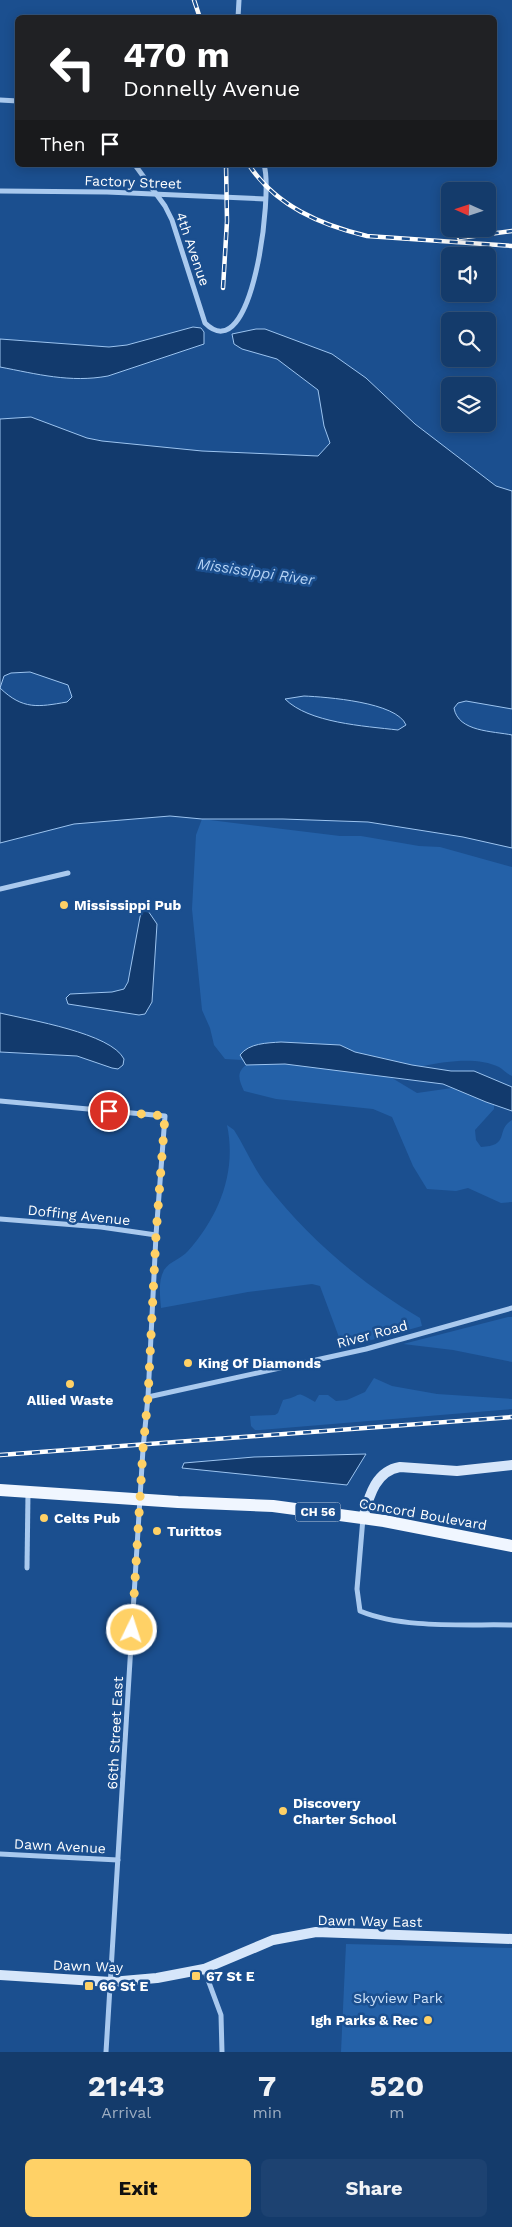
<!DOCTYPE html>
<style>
:root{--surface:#143b6b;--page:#1d4271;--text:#f1f3f6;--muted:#9dadc1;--line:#33557e;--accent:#ffd166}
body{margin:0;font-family:"Work Sans",sans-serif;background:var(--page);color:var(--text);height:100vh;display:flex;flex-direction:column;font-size:19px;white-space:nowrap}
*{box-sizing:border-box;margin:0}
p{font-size:16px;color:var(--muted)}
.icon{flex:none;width:28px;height:28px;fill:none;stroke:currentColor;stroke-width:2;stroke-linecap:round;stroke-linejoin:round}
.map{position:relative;height:2052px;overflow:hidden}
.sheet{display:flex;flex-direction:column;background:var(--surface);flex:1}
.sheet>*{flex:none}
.top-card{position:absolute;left:15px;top:15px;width:482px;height:152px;border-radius:8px;box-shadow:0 2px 12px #0003,0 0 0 1px var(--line);background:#202124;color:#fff;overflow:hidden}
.needle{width:32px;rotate:273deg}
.controls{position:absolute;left:441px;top:182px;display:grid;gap:10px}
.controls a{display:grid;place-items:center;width:55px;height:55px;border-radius:8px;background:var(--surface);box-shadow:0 2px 12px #0003,0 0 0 1px var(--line);font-size:25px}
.pin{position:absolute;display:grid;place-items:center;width:42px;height:42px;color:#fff;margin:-21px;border:2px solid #fff;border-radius:50%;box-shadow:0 1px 5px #0007}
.me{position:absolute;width:55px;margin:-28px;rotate:4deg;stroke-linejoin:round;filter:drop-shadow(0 0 4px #0008)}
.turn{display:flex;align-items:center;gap:18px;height:105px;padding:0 25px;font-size:22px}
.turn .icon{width:65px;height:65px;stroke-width:2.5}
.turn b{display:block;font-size:35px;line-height:42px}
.then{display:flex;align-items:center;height:48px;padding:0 25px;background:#0003;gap:10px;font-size:19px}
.eta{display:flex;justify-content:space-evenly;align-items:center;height:85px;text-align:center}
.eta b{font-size:30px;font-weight:700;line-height:35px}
.cta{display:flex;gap:10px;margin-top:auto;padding:10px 25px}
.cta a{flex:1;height:58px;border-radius:8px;background:var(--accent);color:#111;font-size:20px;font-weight:700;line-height:58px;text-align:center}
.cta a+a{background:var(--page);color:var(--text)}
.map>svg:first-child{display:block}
.green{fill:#2461a8}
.water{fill:#123a6d;stroke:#9cc4f0;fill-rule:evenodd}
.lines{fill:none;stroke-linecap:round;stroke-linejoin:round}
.street{stroke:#a9c9ee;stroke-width:5}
.secondary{stroke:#d6e6fa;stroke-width:10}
.primary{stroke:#f0f6ff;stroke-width:12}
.rail-casing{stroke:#fff;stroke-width:4.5}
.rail{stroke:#1b4f8f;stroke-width:2.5;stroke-dasharray:8;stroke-linecap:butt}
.route{stroke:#ffd166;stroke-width:9;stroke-dasharray:0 16.2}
.poi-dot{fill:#ffd166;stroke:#1b4f8f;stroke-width:2}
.labels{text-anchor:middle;stroke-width:5;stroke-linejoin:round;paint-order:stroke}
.shield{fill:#1b4f8f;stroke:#bbcadd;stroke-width:1}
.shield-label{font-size:12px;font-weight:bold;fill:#fff}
.street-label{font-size:14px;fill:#fff;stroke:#1b4f8f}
.poi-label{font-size:14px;font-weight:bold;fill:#fff;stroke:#1b4f8f;text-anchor:start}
.park-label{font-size:14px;fill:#cfe3fa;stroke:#1b4f8f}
.water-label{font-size:15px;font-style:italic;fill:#b5d3f5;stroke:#1b4f8f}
</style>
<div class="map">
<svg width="512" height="2052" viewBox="0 0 512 2052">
<rect width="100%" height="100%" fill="#1b4f8f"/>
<!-- green -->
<g class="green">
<path d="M202,819l138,17h21l58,10 21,1 72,20v209c-5,-2 -8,-6 -13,-9 -30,-15 -84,0 -114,9l7,2 25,15 35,-5 42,17v4l-19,21 1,10 5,7c30,-1 14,-17 31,-27v82l-11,1 -33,-15 -12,3 -29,-2 -14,-23 -21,-49 -19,-8 -97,-10 -32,-8c-5,-11 -8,-18 2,-26l-4,-5 -17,-1 -11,-14 -4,-17 -8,-18 -10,-101 4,-74z"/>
<path d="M227,1125l7,5c11,17 19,37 31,53 43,55 95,100 155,135l2,8 -79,22 -23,-62 -8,-2 -64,8 -87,16c-1,-12 -3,-27 3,-38 6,-9 17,-11 24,-19 31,-35 49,-79 39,-126z"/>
<polygon points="508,1317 512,1317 512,1362 453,1350 403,1344"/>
<path d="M374,1378l18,8 45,8 75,5v10l-252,21h-5l-4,-4 -1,-10 25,-1 3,-2 5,-13c21,-4 10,-11 32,2l4,-7h9l8,6 11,-1 18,-8z"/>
<polygon points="346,1944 512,1948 512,2052 341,2052"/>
</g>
<!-- water -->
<g class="water">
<path d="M193,327l8,1 3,4v12l-96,32c-38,7 -71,-2 -108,-9v-28l109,8 18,-2z"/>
<path d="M256,329h9l67,25 34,24 49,46 81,62 16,5v218l-46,-8 -8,2 -4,5c4,24 39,23 58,27v113l-49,-11 -95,-15 -85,-3h-81l-32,-3 -96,8 -74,19v-424l31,-2 56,21 15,3 100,10 116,5 12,-13 -6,-17 -6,-36 -41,-31 -35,-10 -8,-5 -2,-10zM30,672l38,13 4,12 -5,5c-29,5 -44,8 -67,-14l4,-12 7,-3zM304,696c22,1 93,6 102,29l-8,5c-34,-4 -89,-7 -113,-31z"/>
<polygon points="144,905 157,924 152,1002 145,1014 139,1015 68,1004 66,998 70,994 112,992 124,989 128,982 140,917"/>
<path d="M0,1013c29,7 111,20 124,46l-1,6 -5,4 -6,-1 -35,-12 -77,-4z"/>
<path d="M281,1042l59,3 15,7 57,13 39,6h23l38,16v24l-26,-9 -43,-18 -158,-20 -39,1 -6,-10c9,-12 27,-12 41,-13z"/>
<polygon points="366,1454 347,1485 182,1468 184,1463 254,1457"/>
</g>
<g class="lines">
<!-- street -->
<g class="street">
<polyline points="238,18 239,0"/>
<polyline points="0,100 18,101"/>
<path d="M135,165l30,41 7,14 33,103c48,48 68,-131 59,-158"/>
<polyline points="0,191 107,192 265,199"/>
<polyline points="0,889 68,873"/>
<polyline points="0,1101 165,1116 156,1235 148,1397 143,1449 106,2052"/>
<polyline points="0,1219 101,1227 156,1235"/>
<polyline points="148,1397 366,1349 512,1308"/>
<path d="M363,1518l-6,71 3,22c43,18 105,13 152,14"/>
<polyline points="27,1568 28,1493"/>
<polyline points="0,1854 118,1860"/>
<polyline points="204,1969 221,2015 222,2052"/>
</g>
<!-- secondary -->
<g class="secondary">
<path d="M363,1518c6,-21 12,-47 37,-51l57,4 55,-6"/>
<polyline points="0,1975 111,1982 157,1978 204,1969 273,1940 316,1932 512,1939"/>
</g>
<!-- primary -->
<polyline class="primary" points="0,1490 178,1502 273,1506 384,1521 512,1546"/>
<defs>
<g id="rail">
<polyline points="194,0 200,18"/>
<path d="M249,165c27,41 72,60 118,71l145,10"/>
<polyline points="459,238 512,231"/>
<polyline points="223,288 227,221 226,165"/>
<polyline points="0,1455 512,1417"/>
</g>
</defs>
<!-- rail casing -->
<use href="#rail" class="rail-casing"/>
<!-- rail -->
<use href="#rail" class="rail"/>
</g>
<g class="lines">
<!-- route -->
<polyline class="route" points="109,1111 165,1116 156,1235 148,1397 143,1449 132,1630"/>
</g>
<!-- markers -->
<g class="poi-dot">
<circle cx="64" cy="905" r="5"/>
<circle cx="188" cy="1363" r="5"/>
<circle cx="70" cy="1384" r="5"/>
<circle cx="44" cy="1518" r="5"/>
<circle cx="157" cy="1531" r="5"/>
<circle cx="283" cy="1811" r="5"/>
<rect x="191" y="1971" width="10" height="10" rx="2.5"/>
<rect x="84" y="1981" width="10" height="10" rx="2.5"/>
<circle cx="428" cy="2020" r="5"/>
</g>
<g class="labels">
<!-- shield labels -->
<rect class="shield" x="295.5" y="1502.5" width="45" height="19" rx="4"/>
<g class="shield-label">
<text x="318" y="1516">CH 56</text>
</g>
<!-- street labels -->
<g class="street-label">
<text transform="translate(133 182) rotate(2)" y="5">Factory Street</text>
<text transform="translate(193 249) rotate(71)" y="5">4th Avenue</text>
<text transform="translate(79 1215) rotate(6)" y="5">Doffing Avenue</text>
<text transform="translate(372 1334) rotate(-15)" y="5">River Road</text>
<text transform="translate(423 1514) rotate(10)" y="5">Concord Boulevard</text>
<text transform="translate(115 1733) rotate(-87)" y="5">66th Street East</text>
<text transform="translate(60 1846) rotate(3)" y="5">Dawn Avenue</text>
<text transform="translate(370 1921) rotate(1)" y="5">Dawn Way East</text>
<text transform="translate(88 1966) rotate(2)" y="5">Dawn Way</text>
</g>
<!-- poi labels -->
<g class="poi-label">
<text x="74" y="910">Mississippi Pub</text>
<text x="198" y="1368">King Of Diamonds</text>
<text x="70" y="1405" text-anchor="middle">Allied Waste</text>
<text x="54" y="1523">Celts Pub</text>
<text x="167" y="1536">Turittos</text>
<text x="293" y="1808">Discovery<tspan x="293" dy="16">Charter School</tspan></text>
<text x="206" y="1981">67 St E</text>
<text x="99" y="1991">66 St E</text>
<text x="418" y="2025" text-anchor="end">Igh Parks &amp; Rec</text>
</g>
<!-- park labels -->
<g class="park-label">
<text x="398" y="2003">Skyview Park</text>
</g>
<!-- water labels -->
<g class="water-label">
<text transform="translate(256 572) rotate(8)" y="5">Mississippi River</text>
</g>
</g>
</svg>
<div class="controls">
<a><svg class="needle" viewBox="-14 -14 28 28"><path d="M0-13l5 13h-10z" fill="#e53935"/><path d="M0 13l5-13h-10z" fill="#9dadc1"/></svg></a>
<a><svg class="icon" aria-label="sound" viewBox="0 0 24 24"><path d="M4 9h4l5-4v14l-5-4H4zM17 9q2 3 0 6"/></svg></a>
<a><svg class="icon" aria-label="search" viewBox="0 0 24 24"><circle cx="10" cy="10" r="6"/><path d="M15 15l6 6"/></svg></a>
<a><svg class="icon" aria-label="layers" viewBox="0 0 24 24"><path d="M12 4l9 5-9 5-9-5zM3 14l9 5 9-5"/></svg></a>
</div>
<div class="pin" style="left:109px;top:1111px;background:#d93025"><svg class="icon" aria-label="arrive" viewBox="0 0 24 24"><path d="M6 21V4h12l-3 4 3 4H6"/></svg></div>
<svg class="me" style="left:132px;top:1630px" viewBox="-20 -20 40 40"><circle r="17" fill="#ffd166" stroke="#fff" stroke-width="3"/><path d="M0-11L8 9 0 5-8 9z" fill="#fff"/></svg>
<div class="top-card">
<div class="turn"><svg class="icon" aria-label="left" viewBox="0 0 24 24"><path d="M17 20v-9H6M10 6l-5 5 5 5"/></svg><div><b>470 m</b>Donnelly Avenue</div></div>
<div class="then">Then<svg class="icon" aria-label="arrive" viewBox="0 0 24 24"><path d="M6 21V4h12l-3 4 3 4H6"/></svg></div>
</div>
</div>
<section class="sheet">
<div class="eta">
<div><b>21:43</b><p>Arrival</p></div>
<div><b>7</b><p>min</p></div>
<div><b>520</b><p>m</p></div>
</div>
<div class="cta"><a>Exit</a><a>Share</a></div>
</section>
